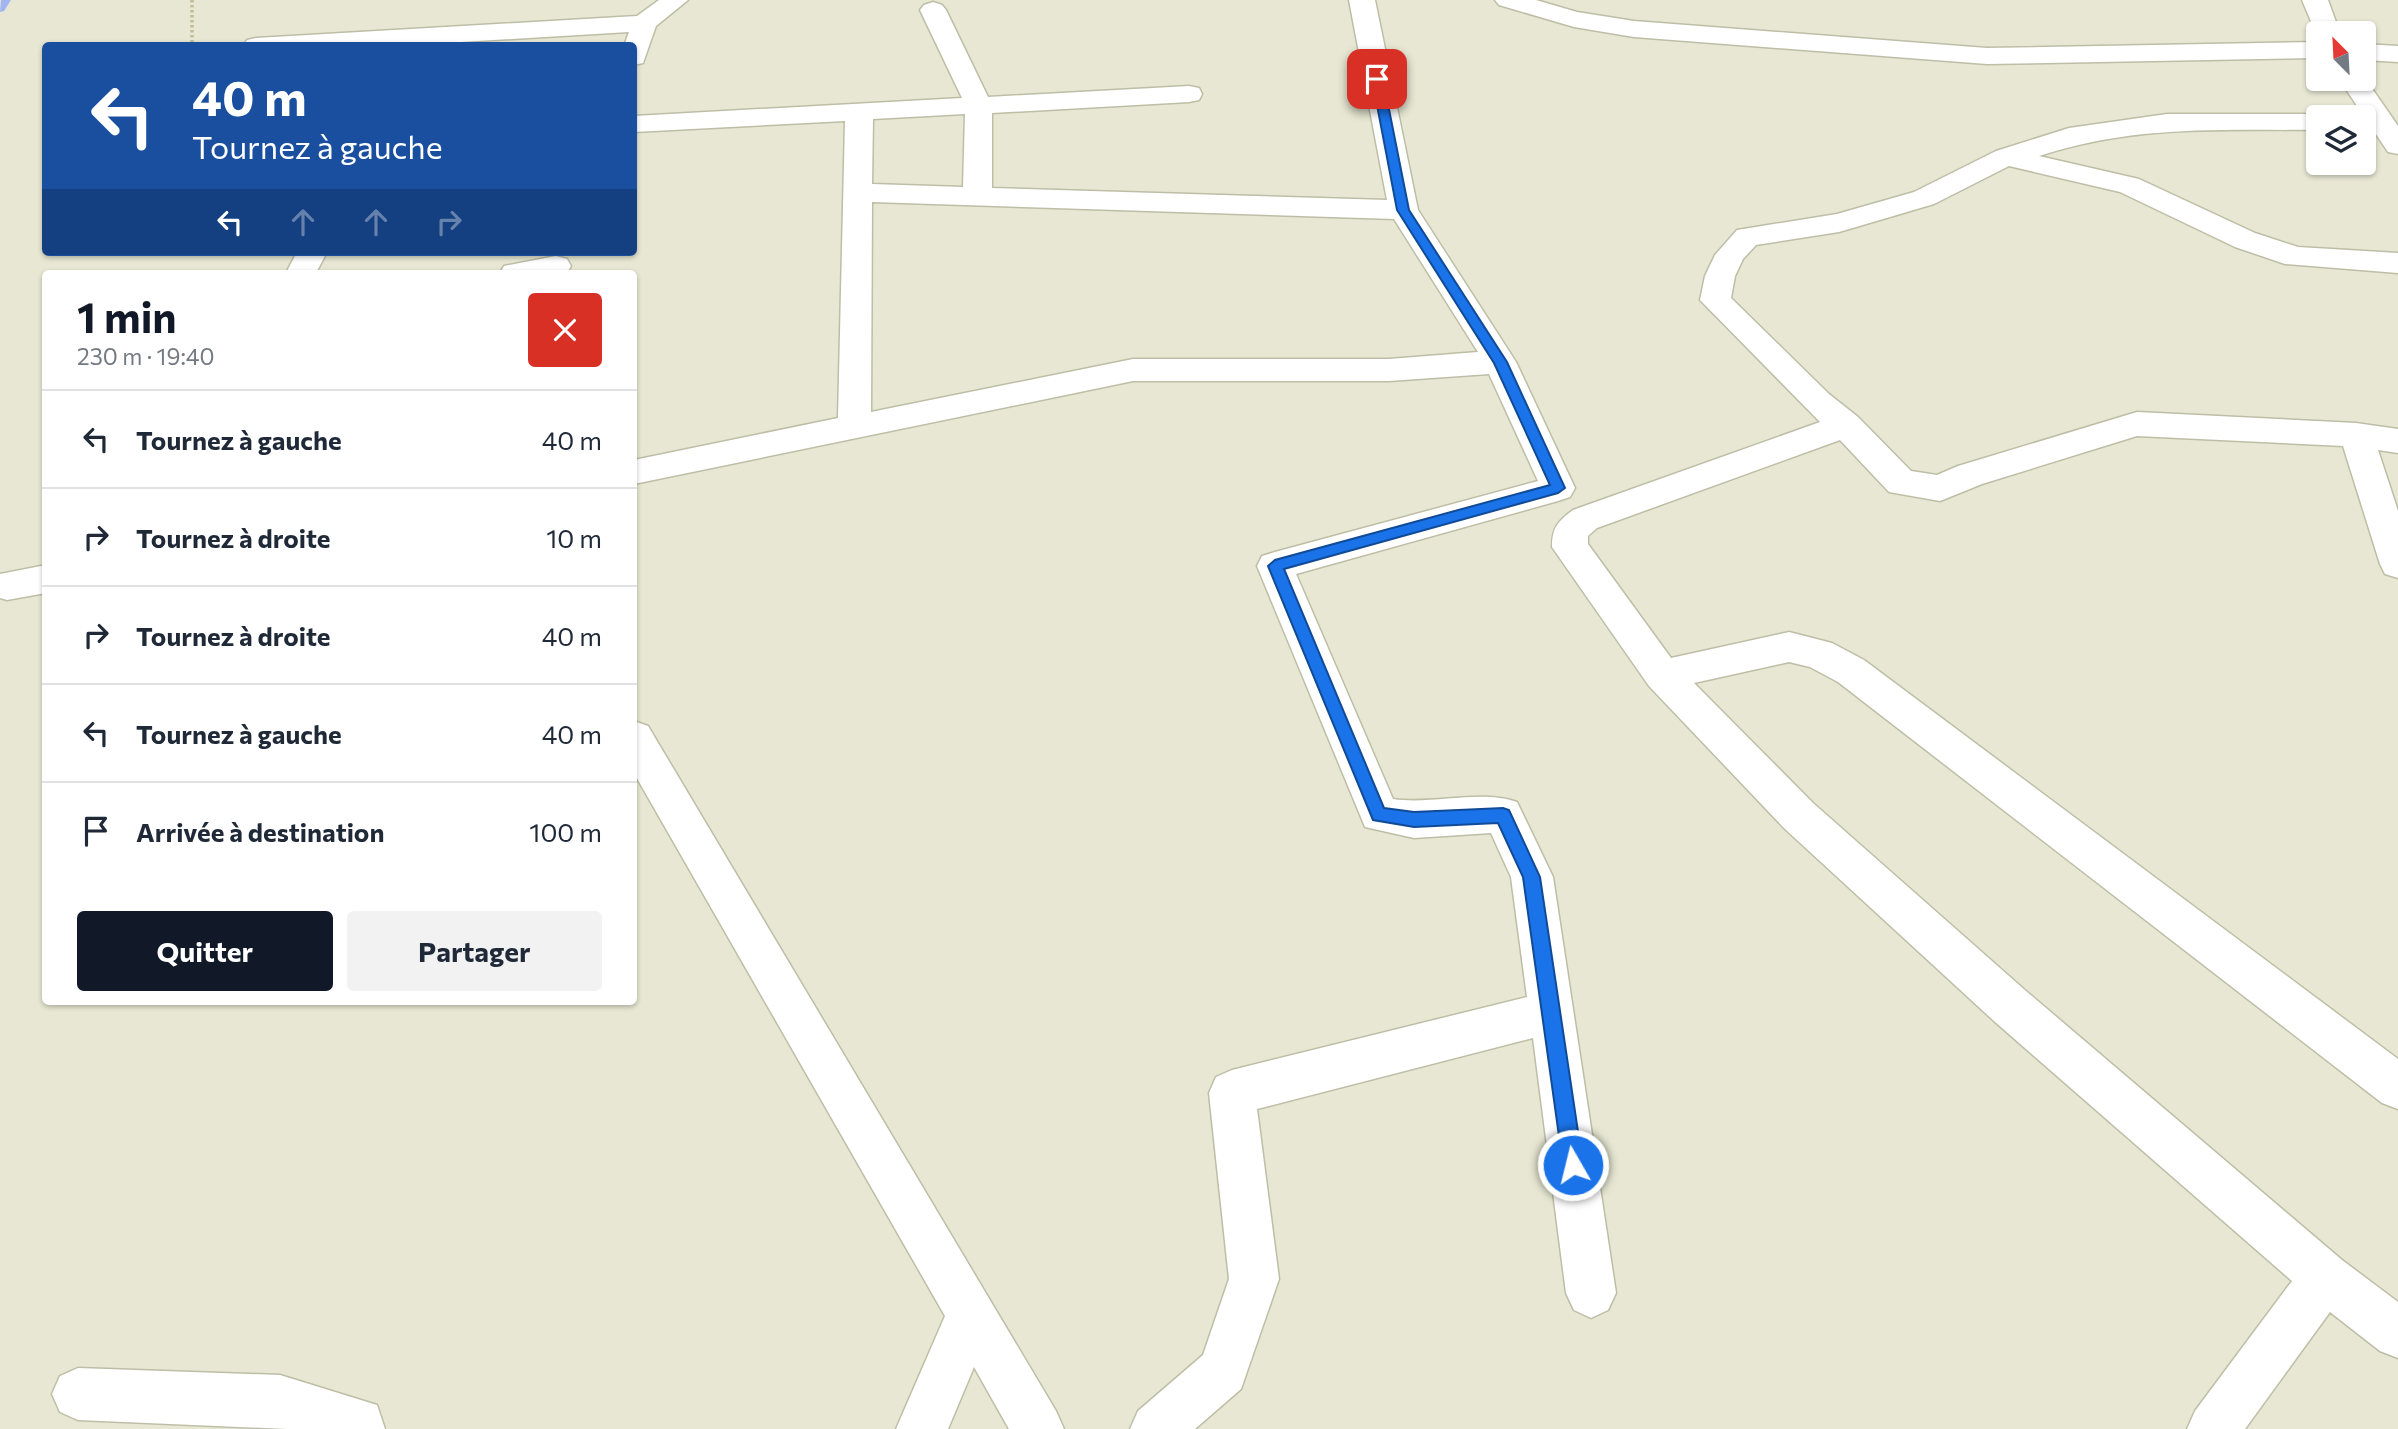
<!DOCTYPE html>
<html lang="fr">
<meta charset="utf-8">
<style>
:root{--surface:#fff;--page:#f2f2f3;--text:#1f2937;--muted:#747a83;--line:#e0e1e3;--accent:#111827}
body{margin:0;font-family:Commissioner,sans-serif;background:var(--page);color:var(--text);height:100vh;display:flex;flex-direction:column;font-size:26px;white-space:nowrap}
*{box-sizing:border-box;margin:0}
p{font-size:23px;color:var(--muted)}
.icon{flex:none;width:38px;height:38px;fill:none;stroke:currentColor;stroke-width:2;stroke-linecap:round;stroke-linejoin:round}
.map{position:relative;flex:1;overflow:hidden}
.panel{position:absolute;left:42px;top:270px;width:595px;height:735px;display:flex;flex-direction:column;background:var(--surface);border-radius:7px;box-shadow:0 2px 5px #0004}
.panel>*{flex:none}
.banner{position:absolute;left:42px;top:42px;width:595px;height:214px;border-radius:7px;box-shadow:0 2px 5px #0004;background:#1a4fa0;color:#fff;overflow:hidden}
.needle{width:46px;rotate:336deg}
.controls{position:absolute;left:2306px;top:21px;display:grid;gap:14px}
.controls a{display:grid;place-items:center;width:70px;height:70px;border-radius:7px;background:var(--surface);box-shadow:0 2px 5px #0004;font-size:35px}
.pin{position:absolute;display:grid;place-items:center;width:60px;height:60px;color:#fff;margin:-30px;border-radius:14px;box-shadow:0 4px 10px #0006}
.me{position:absolute;width:77px;margin:-38px;rotate:352deg;stroke-linejoin:round;filter:drop-shadow(0 0 5px #0008)}
.turn{display:flex;align-items:center;gap:24px;height:147px;padding:0 35px;font-size:32px}
.turn .icon{width:91px;height:91px;stroke-width:2.5}
.turn b{display:block;font-size:49px;line-height:60px}
.lanes{display:flex;align-items:center;height:66px;padding:0 35px;background:#0003;justify-content:center;gap:35px;direction:ltr}
.lanes .off{opacity:.35}
.round{display:grid;place-items:center;flex:none;width:74px;height:74px;border-radius:7px;background:var(--page)}
.overview{display:flex;align-items:center;justify-content:space-between;height:119px;padding:0 35px}
h1{font-size:42px;font-weight:700;line-height:52px;color:var(--accent)}
.action{display:flex;gap:14px;margin-top:auto;padding:14px 35px}
.action a{flex:1;height:80px;border-radius:7px;background:var(--accent);color:#fff;font-size:28px;font-weight:700;line-height:80px;text-align:center}
.action a+a{background:var(--page);color:var(--text)}
ul{padding:0;list-style:none}
li{display:flex;align-items:center;gap:21px;height:98px;padding:0 35px;border-top:2px solid var(--line)}
li div{flex:1}
li b{display:block;font-size:26px}
li em{font-style:normal}
.map>svg:first-child{display:block}
.residential{fill:#e7e7d3;fill-rule:evenodd}
.lines{fill:none;stroke-linecap:round;stroke-linejoin:round}
.stream{fill:#a0b5f1;fill-rule:evenodd}
.minor-casing{stroke:#bebea7;stroke-width:3}
.path{stroke:#c0bf98;stroke-width:3.5;stroke-dasharray:2.5 2.5;stroke-linecap:butt}
.minor{fill:#fff;fill-rule:evenodd}
.route{fill:#1a73e8;stroke:#114b97;stroke-width:2}
</style>
<div class="map">
<svg width="2398" height="1429" viewBox="0 0 2398 1429">
<rect width="100%" height="100%" fill="#f3f3e5"/>
<!-- residential -->
<path class="residential" d="M0,0h2398v1429h-2398zM2319,33h45v46h-45zM46,46h588v206h-588zM2319,117h45v46h-45zM46,273h588v728h-588z"/>
<g class="lines">
<!-- stream -->
<polygon class="stream" points="1,0 11,0 4,11 0,12"/>
<defs>
<g id="minor">
<polygon points="659,0 688,0 656,26 643,63 634,65 634,46 624,46 629,32 395,46 243,46 247,40 256,38 637,16"/>
<path d="M1349,0h26l43,210 98,152 59,126 -5,9 -12,4 -262,73 97,225c40,6 88,-10 124,3l36,75 63,416 -8,17 -17,8 -17,-8 -8,-17 -33,-255 -276,71 22,170 -38,110 -46,40h-65l8,-18 65,-56 26,-76 -20,-186 7,-16 16,-7 295,-73 -16,-120 -20,-44 -77,5 -49,-11 -108,-261 5,-10 13,-4 263,-71 -49,-107 -100,7h-256l-499,103v-24l204,-42 7,-297 -211,11v-16l328,-18 -42,-88 4,-5 9,-3 9,3 4,5 42,87 201,-11 10,2 3,6 -3,6 -10,2 -197,11v75l395,12zM965,114l-2,73 -91,-3 1,-65zM872,202l522,17 84,133 -89,7h-256l-262,53z"/>
<polygon points="1495,0 1536,0 1577,12 1634,21 1987,48 2319,42 2319,58 1987,64 1634,37 1574,27 1499,5"/>
<polygon points="2302,0 2328,0 2340,33 2319,33 2318,38"/>
<polygon points="2364,44 2398,46 2398,62 2364,60"/>
<polygon points="2364,77 2398,126 2398,154 2388,152 2339,79"/>
<path d="M2167,114h152l10,3h-10v13c-99,0 -185,-5 -280,26l100,23 116,54 43,14 100,6v20l-113,-9 -50,-17 -115,-55 -111,-26 -75,38 -95,28 -83,13 -13,14 -8,17 -4,22 98,96 29,23 53,54 26,4 21,-9 179,-54 219,11 42,6v24l-20,-3 20,61v67l-13,-4 -5,-10 -37,-118 -206,-10 -155,48 -42,17 -51,-9 -49,-52 -243,88 -9,8v8l83,114 118,-26 43,11 32,17 534,399v50l-16,-6 -544,-421 -28,-15 -21,-5 -95,21 119,120 213,188 316,269 56,42v56l-18,-7 -50,-39 -85,117h-58l8,-18 97,-130 -298,-260 -209,-192 -136,-143 -97,-139c0,-19 6,-26 21,-37l247,-88 -120,-122 5,-24 10,-21 22,-25 100,-16 77,-22 82,-41 73,-23z"/>
<polygon points="297,252 327,252 316,273 286,273"/>
<polygon points="556,256 567,259 571,266 567,273 500,273 504,266"/>
<polygon points="46,565 46,593 7,600 0,598 0,574"/>
<polygon points="634,721 648,726 1056,1411 1064,1429 1009,1429 974,1367 948,1429 896,1429 945,1316 634,773"/>
<polygon points="78,1368 280,1375 377,1405 385,1429 288,1429 78,1420 60,1412 52,1394 60,1376"/>
</g>
</defs>
<!-- minor casing -->
<use href="#minor" class="minor-casing"/>
<!-- path -->
<polyline class="path" points="192,0 192,46"/>
<!-- minor -->
<use href="#minor" class="minor"/>
</g>
<!-- route -->
<polygon class="route" points="1377,75 1383,79 1409,210 1507,362 1565,488 1558,493 1284,569 1384,808 1414,812 1503,808 1509,810 1540,877 1583,1165 1580,1172 1573,1175 1566,1172 1563,1165 1523,877 1498,823 1414,827 1373,820 1268,566 1275,560 1550,485 1494,363 1397,210 1372,79"/>
</svg>
<div class="controls">
<a><svg class="needle" viewBox="-14 -14 28 28"><path d="M0-13l5 13h-10z" fill="#e53935"/><path d="M0 13l5-13h-10z" fill="#747a83"/></svg></a>
<a><svg class="icon" aria-label="layers" viewBox="0 0 24 24"><path d="M12 4l9 5-9 5-9-5zM3 14l9 5 9-5"/></svg></a>
</div>
<div class="pin" style="left:1377px;top:79px;background:#d93025"><svg class="icon" aria-label="arrive" viewBox="0 0 24 24"><path d="M6 21V4h12l-3 4 3 4H6"/></svg></div>
<svg class="me" style="left:1573px;top:1165px" viewBox="-20 -20 40 40"><circle r="17" fill="#1a73e8" stroke="#fff" stroke-width="3"/><path d="M0-11L8 9 0 5-8 9z" fill="#fff"/></svg>
<div class="banner">
<div class="turn"><svg class="icon" aria-label="left" viewBox="0 0 24 24"><path d="M17 20v-9H6M10 6l-5 5 5 5"/></svg><div><b>40 m</b>Tournez à gauche</div></div>
<div class="lanes"><svg class="icon" aria-label="left" viewBox="0 0 24 24"><path d="M17 20v-9H6M10 6l-5 5 5 5"/></svg><svg class="icon off" aria-label="ahead" viewBox="0 0 24 24"><path d="M12 20V5M6 11l6-6 6 6"/></svg><svg class="icon off" aria-label="ahead" viewBox="0 0 24 24"><path d="M12 20V5M6 11l6-6 6 6"/></svg><svg class="icon off" aria-label="right" viewBox="0 0 24 24"><path d="M7 20v-9h11M14 6l5 5-5 5"/></svg></div>
</div>
<section class="panel">
<div class="overview"><div><h1>1 min</h1><p>230 m · 19:40</p></div><a class="round" style="background:#d93025;color:#fff"><svg class="icon" aria-label="close" viewBox="0 0 24 24"><path d="M6 6l12 12M18 6L6 18"/></svg></a></div>
<ul>
<li><svg class="icon" aria-label="left" viewBox="0 0 24 24"><path d="M17 20v-9H6M10 6l-5 5 5 5"/></svg><div><b>Tournez à gauche</b></div><em>40 m</em></li>
<li><svg class="icon" aria-label="right" viewBox="0 0 24 24"><path d="M7 20v-9h11M14 6l5 5-5 5"/></svg><div><b>Tournez à droite</b></div><em>10 m</em></li>
<li><svg class="icon" aria-label="right" viewBox="0 0 24 24"><path d="M7 20v-9h11M14 6l5 5-5 5"/></svg><div><b>Tournez à droite</b></div><em>40 m</em></li>
<li><svg class="icon" aria-label="left" viewBox="0 0 24 24"><path d="M17 20v-9H6M10 6l-5 5 5 5"/></svg><div><b>Tournez à gauche</b></div><em>40 m</em></li>
<li><svg class="icon" aria-label="arrive" viewBox="0 0 24 24"><path d="M6 21V4h12l-3 4 3 4H6"/></svg><div><b>Arrivée à destination</b></div><em>100 m</em></li>
</ul>
<div class="action"><a>Quitter</a><a>Partager</a></div>
</section>
</div>
